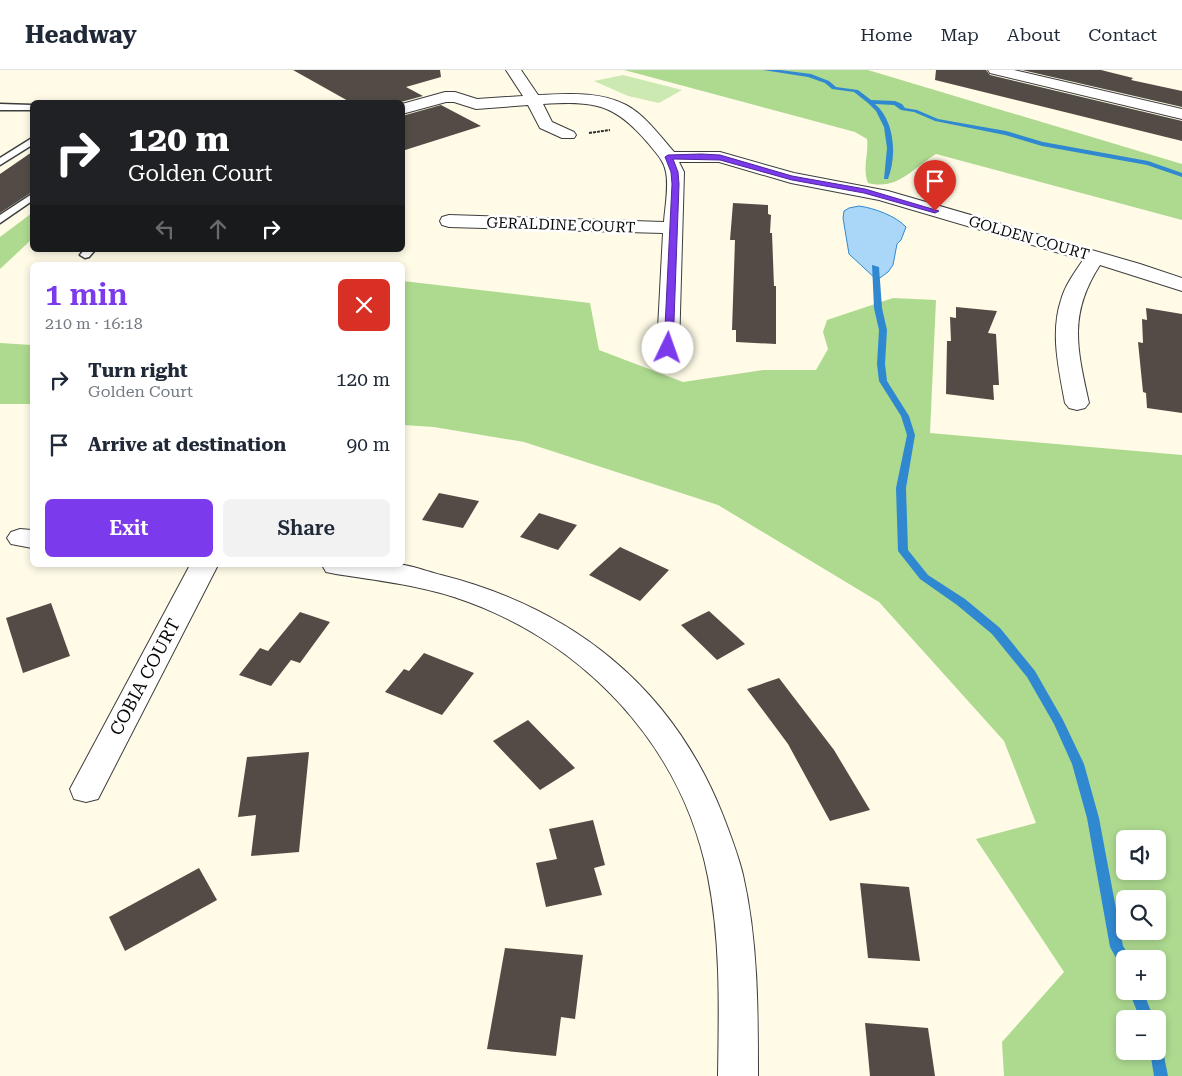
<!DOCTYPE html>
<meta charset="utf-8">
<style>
:root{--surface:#fff;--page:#f2f2f3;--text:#1f2937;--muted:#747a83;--line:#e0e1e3;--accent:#7c3aed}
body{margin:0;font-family:"Roboto Serif",serif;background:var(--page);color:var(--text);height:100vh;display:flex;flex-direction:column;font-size:19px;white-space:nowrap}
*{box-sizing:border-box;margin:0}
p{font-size:16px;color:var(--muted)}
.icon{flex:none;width:28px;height:28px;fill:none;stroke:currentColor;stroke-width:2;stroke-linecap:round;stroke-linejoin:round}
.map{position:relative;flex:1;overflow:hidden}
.drawer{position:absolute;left:30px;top:192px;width:375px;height:305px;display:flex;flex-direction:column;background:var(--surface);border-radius:8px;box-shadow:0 2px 8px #0003}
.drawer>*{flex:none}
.banner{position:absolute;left:30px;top:30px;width:375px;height:152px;border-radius:8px;box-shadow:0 2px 8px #0003;background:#202124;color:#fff;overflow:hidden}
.fabs{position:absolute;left:1116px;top:760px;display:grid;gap:10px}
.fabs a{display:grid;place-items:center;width:50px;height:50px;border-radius:8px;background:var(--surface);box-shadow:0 2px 8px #0003;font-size:25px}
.pin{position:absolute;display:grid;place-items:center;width:42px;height:42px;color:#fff;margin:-51px -21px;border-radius:50% 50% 50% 0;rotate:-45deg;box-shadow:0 0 5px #0007}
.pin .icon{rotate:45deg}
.me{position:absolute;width:55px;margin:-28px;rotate:3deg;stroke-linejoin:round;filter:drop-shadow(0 0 4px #0008)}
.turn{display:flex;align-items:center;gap:18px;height:105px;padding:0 15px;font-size:22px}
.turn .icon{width:65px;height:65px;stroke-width:2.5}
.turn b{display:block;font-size:35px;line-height:42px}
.lanes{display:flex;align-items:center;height:48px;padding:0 15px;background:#0003;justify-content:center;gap:25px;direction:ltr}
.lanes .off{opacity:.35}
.round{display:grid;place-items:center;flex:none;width:52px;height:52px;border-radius:8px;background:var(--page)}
.head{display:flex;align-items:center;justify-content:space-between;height:85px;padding:0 15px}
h1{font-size:30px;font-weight:600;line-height:38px;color:var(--accent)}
.primary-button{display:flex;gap:10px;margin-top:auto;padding:10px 15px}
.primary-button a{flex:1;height:58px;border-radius:8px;background:var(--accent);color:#fff;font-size:20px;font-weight:600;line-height:58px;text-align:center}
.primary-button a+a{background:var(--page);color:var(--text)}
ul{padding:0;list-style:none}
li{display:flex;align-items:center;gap:15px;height:65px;padding:0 15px}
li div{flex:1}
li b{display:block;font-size:19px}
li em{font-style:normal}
header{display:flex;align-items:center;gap:30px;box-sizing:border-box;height:70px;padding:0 25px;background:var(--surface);border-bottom:1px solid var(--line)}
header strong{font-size:24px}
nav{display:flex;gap:28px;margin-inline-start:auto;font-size:18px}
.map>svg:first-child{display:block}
.green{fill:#cbe9b1}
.forest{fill:#aeda90;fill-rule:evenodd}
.water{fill:#aad7f7;stroke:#3089d0}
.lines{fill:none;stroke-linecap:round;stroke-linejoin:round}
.stream{fill:#3089d0;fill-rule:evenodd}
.building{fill:#534c46}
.service-casing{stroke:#3d3d3d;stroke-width:3}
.minor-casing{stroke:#3d3d3d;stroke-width:2}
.path{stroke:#2c2c2c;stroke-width:2;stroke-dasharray:3 1;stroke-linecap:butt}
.service{fill:#fff;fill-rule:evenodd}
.minor{fill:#fff;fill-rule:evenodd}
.route{fill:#7c3aed;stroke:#51269a}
.labels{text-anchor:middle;stroke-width:5;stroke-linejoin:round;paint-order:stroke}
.far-street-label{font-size:15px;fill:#0a0a0a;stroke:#fff}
.street-label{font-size:18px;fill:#0a0a0a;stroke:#fff}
</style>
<header>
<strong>Headway</strong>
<nav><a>Home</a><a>Map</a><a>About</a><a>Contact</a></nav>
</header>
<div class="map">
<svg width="1182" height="1006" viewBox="0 0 1182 1006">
<rect width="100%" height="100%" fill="#fffbe7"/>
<!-- green -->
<polygon class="green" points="623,5 682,20 659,33 628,26 594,11"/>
<!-- forest -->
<g class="forest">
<path d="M624,0h244l314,94v56l-246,-66c-22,13 -38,37 -68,29 -6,-16 1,-29 -1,-44l-12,-7z"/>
<polygon points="32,143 32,169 0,199 0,167"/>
<path d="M403,211l187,22 9,47 84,32 80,-12h53l12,-21 -5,-17 4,-12 66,-22 43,2 -6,133 252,22v621h-178l-2,-34 62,-70 -88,-133 60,-16 -32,-82 -125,-139 -161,-97 -194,-63 -90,-15 -31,-2zM1125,769h33v32h-33zM1125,829h33v32h-33zM1125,889h33v32h-33zM1125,949h33v32h-33z"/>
<polygon points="0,273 32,275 32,334 0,334"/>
</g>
<!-- water -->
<path class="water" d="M859,136c15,2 37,10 47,21l-5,13 -4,4 -4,21 -5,7 -11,8 -28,-26 -6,-36 1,-7 5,-3z"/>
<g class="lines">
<!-- stream -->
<g class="stream">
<path d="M763,0h17l31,4 18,7 7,6 22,3 13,10 24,1 7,3 3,4 12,2 21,9 68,12 37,11 105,19 34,12v4l-35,-12 -105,-19 -37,-11 -70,-14 -21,-9 -13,-2 -7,-5 -19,-1c20,17 22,52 13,75h-4l3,-31 -3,-21 -8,-16 -8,-8 -14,-11 -22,-3 -7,-6 -17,-6z"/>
<polygon points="872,195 879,197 882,238 887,260 885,294 887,311 909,346 915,365 906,418 908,480 928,505 965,529 1000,558 1035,601 1063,650 1084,694 1099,748 1123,876 1131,889 1125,889 1125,897 1120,895 1110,877 1087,748 1072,694 1054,654 1027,607 992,564 957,535 920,509 898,481 896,418 907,365 901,346 879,311 877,294 879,260 874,238"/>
<polygon points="1129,921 1143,921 1154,949 1140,949"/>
<polygon points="1158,974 1162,976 1168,1006 1154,1006 1150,981 1158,981"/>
</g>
</g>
<!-- building -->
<g class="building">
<polygon points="293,0 440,0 441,7 406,17 423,26 401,32 350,32"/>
<polygon points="936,0 986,0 990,5 1182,51 1182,71 935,10"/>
<polygon points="1022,0 1101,0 1133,8 1131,10 1182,21 1182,37"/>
<polygon points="441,35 481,56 402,81 402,46"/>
<polygon points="32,82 32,122 0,143 0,104"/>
<polygon points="733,133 768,135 768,144 771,145 770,163 772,163 774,216 776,216 776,274 736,272 736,260 732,260 735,170 730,170"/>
<polygon points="956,237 997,241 988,263 996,264 999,315 993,315 994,330 946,324 947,271 951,271 950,247 956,248"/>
<polygon points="1146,238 1182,244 1182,343 1147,338 1146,323 1143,322 1138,272 1143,273 1142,249 1147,250"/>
<polygon points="439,423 479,431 463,458 422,450"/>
<polygon points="539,443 577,455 558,480 520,467"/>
<polygon points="620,477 669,500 640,531 589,505"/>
<polygon points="51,533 70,586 23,603 6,548"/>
<polygon points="709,541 745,574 717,590 681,555"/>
<polygon points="300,542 330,552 300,593 291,590 271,616 239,605 260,578 268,581"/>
<polygon points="424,583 474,603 442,645 385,622 404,599 409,601"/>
<polygon points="779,608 834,680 870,740 830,751 788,674 747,619"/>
<polygon points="528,650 575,698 540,720 493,671"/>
<polygon points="309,682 299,782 251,786 256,745 238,747 247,687"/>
<polygon points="593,750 605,795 594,798 602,825 546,837 536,793 557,789 549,759"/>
<polygon points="199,798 217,830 125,881 109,847"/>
<polygon points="860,813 909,817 920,891 868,888"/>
<polygon points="505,878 583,885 575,949 561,947 556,986 487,979"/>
<polygon points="865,953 928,958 935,1006 870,1006"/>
</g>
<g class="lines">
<defs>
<g id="service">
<polygon points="0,34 32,35 32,40 0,40"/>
<polygon points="32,68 32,75 0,95 0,88"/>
<polygon points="32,124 32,131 0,153 0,145"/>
<polygon points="84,180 95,180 89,187 85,188 80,185"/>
</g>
<g id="minor">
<path d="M506,0h15l17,25c29,-1 62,-4 88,10 19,10 34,31 48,47h46l74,21 94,18 252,73 42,14v13l-82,-26c-32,49 -23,84 -11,138l-4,5 -8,2 -8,-2 -4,-5c-6,-33 -15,-70 -4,-103 4,-15 14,-28 22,-40l-204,-60 -88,-17 -72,-21h-40l5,10 -5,176 -3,5 -8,2 -8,-2 -3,-5 6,-115 -214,-6 -7,-2 -2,-4 2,-4 7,-2 215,7c1,-15 5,-35 2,-50 -2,-12 -11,-20 -18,-29 -34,-40 -54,-42 -105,-39l9,18 22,10 2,3 -2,3h-12l-22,-10 -12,-23 -52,4 -22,-7h-8l-44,12v-10l43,-12h10l22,7 46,-3z"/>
<polygon points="988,0 1014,0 1182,39 1182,49 990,3"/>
<polygon points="20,459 32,460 32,478 11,474 7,468 11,462"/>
<polygon points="190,495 218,495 98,729 86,732 74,729 70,719"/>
<path d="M322,495c24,0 60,-3 82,0 12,2 25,7 37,10 131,33 230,111 281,238 8,21 16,41 21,62 15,66 15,134 15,201h-40c1,-67 3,-133 -10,-199 -26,-133 -126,-238 -254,-280 -38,-12 -78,-17 -118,-23l-10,-2z"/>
</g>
</defs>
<!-- service casing -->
<use href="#service" class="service-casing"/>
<!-- minor casing -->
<use href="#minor" class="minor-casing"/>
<!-- path -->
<polyline class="path" points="589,63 610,60"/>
<!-- service -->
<use href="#service" class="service"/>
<!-- minor -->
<use href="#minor" class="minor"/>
</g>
<!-- route -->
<polygon class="route" points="701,84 720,85 792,106 865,119 939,141 935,143 864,123 792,110 720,90 673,89 678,102 679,114 673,278 668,281 664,278 672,114 671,102 665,87 668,85"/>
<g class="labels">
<!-- far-street labels -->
<g class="far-street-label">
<text transform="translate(561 155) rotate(2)" y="5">GERALDINE COURT</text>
<text transform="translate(1029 168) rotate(16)" y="5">GOLDEN COURT</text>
</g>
<!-- street labels -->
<g class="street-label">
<text transform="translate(145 607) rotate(-62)" y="6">COBIA COURT</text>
</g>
</g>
</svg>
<div class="fabs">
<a><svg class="icon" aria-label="sound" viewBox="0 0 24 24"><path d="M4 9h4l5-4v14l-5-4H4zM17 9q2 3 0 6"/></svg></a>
<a><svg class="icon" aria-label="search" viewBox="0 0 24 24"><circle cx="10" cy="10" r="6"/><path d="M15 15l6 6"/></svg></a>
<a>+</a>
<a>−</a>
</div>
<div class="pin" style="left:935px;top:141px;background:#d93025"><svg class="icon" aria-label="arrive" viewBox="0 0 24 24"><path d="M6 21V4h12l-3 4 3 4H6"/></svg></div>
<svg class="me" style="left:668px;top:278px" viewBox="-20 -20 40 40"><circle r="19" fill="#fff"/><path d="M0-13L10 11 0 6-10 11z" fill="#7c3aed"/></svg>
<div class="banner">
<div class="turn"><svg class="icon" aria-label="right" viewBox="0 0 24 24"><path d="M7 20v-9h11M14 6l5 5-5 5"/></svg><div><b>120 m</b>Golden Court</div></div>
<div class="lanes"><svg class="icon off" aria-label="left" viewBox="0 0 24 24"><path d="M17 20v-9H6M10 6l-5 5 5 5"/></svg><svg class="icon off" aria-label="ahead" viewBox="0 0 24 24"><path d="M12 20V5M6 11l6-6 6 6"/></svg><svg class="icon" aria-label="right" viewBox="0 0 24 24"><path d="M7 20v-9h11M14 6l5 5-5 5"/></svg></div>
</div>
<section class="drawer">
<div class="head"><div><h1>1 min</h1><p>210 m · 16:18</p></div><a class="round" style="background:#d93025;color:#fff"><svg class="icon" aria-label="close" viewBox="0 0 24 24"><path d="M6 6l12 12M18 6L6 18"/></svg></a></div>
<ul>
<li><svg class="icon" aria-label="right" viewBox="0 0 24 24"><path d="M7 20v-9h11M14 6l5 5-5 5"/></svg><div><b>Turn right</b><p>Golden Court</p></div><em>120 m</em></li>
<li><svg class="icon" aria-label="arrive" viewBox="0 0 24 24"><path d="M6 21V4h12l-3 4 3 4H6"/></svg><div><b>Arrive at destination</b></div><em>90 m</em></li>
</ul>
<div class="primary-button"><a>Exit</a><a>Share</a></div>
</section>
</div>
